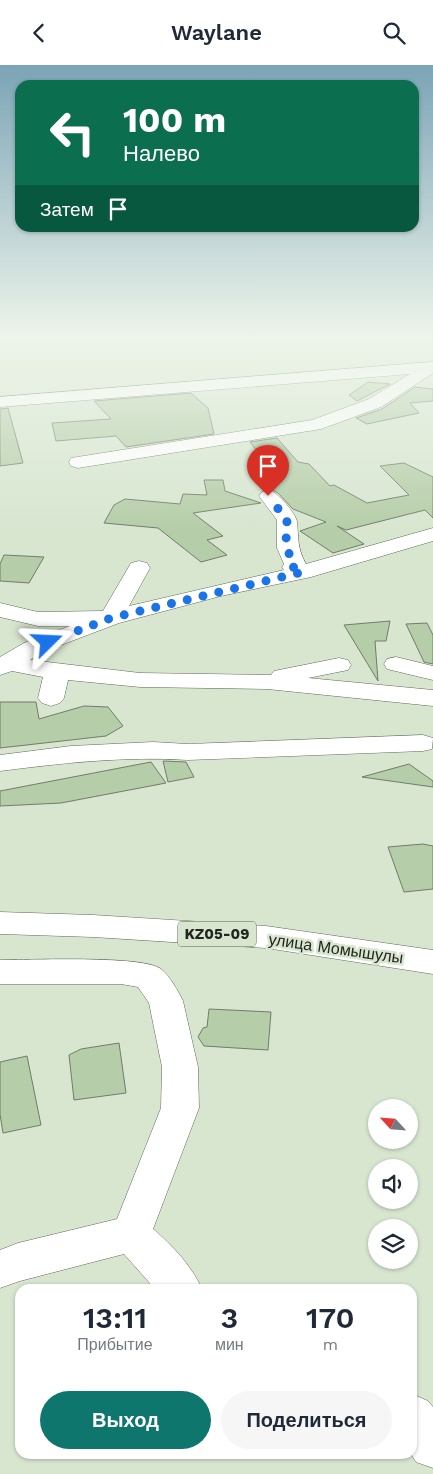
<!DOCTYPE html>
<html lang="ru">
<meta charset="utf-8">
<style>
:root{--surface:#fff;--page:#f6f6f7;--text:#1f2937;--muted:#747a83;--accent:#0f766e}
body{margin:0;font-family:"Work Sans",sans-serif;background:var(--page);color:var(--text);height:100vh;display:flex;flex-direction:column;font-size:19px;white-space:nowrap}
*{box-sizing:border-box;margin:0}
p{font-size:16px;color:var(--muted)}
.icon{flex:none;width:28px;height:28px;fill:none;stroke:currentColor;stroke-width:2;stroke-linecap:round;stroke-linejoin:round}
.map{position:relative;flex:1;overflow:hidden}
.side{position:absolute;left:15px;top:1219px;width:402px;height:175px;display:flex;flex-direction:column;background:var(--surface);border-radius:15px;box-shadow:0 1px 4px #0004}
.side>*{flex:none}
.guide{position:absolute;left:15px;top:15px;width:404px;height:152px;border-radius:15px;box-shadow:0 1px 4px #0004;background:#0b6e4f;color:#fff;overflow:hidden}
.needle{width:32px;rotate:296deg}
.buttons{position:absolute;left:368px;top:1034px;display:grid;gap:10px}
.buttons a{display:grid;place-items:center;width:50px;height:50px;border-radius:50%;background:var(--surface);box-shadow:0 1px 4px #0004;font-size:25px}
.pin{position:absolute;display:grid;place-items:center;width:42px;height:42px;color:#fff;margin:-51px -21px;border-radius:50% 50% 50% 0;rotate:-45deg;box-shadow:0 0 5px #0007}
.pin .icon{rotate:45deg}
.me{position:absolute;width:55px;margin:-28px;rotate:69deg;stroke-linejoin:round;filter:drop-shadow(0 0 4px #0008)}
.turn{display:flex;align-items:center;gap:18px;height:105px;padding:0 25px;font-size:22px}
.turn .icon{width:65px;height:65px;stroke-width:2.5}
.turn b{display:block;font-size:35px;line-height:42px}
.then{display:flex;align-items:center;height:48px;padding:0 25px;background:#0003;gap:10px;font-size:19px}
.eta{display:flex;justify-content:space-evenly;align-items:center;height:85px;text-align:center}
.eta b{font-size:30px;font-weight:600;line-height:35px}
.cta{display:flex;gap:10px;margin-top:auto;padding:10px 25px}
.cta a{flex:1;height:58px;border-radius:30px;background:var(--accent);color:#fff;font-size:20px;font-weight:600;line-height:58px;text-align:center}
.cta a+a{background:var(--page);color:var(--text)}
header{display:flex;justify-content:space-between;align-items:center;height:65px;padding:0 25px;background:var(--surface);font-size:22px;font-weight:600}
.map>svg:first-child{display:block}
.building{fill:#b5cda8;stroke:#707d69}
.lines{fill:none;stroke-linecap:round;stroke-linejoin:round}
.street-casing{stroke:#5e6a57;stroke-width:1}
.primary-casing{stroke:#5e6a57;stroke-width:1}
.street{fill:#fff;fill-rule:evenodd}
.primary{fill:#fff;fill-rule:evenodd}
.route{stroke:#1a73e8;stroke-width:9;stroke-dasharray:0 16.2}
.labels{text-anchor:middle;stroke-width:5;stroke-linejoin:round;paint-order:stroke}
.shield{fill:#d8e6d0;stroke:#586053;stroke-width:1}
.shield-label{font-size:15px;font-weight:bold;fill:#21261e}
.street-label{font-size:16px;fill:#21261e;stroke:#d8e6d0}
</style>
<header><svg class="icon" aria-label="back" viewBox="0 0 24 24"><path d="M15 5l-7 7 7 7"/></svg>Waylane<svg class="icon" aria-label="search" viewBox="0 0 24 24"><circle cx="10" cy="10" r="6"/><path d="M15 15l6 6"/></svg></header>
<div class="map">
<svg width="433" height="1409" viewBox="0 0 433 1409">
<rect width="100%" height="100%" fill="#d8e6d0"/>
<!-- building -->
<g class="building">
<polygon points="368,317 390,319 357,336 349,330"/>
<polygon points="415,322 433,324 433,336 410,338 419,348 367,359 356,353 382,344"/>
<polygon points="191,328 208,343 214,369 126,382 116,371 56,376 52,358 111,354 94,336"/>
<polygon points="8,343 23,398 0,401 0,344"/>
<polygon points="277,373 298,397 309,399 330,421 334,420 367,438 409,430 380,401 404,398 433,412 433,453 425,445 346,465 337,461 364,479 333,488 300,466 326,457 293,444 278,428 269,423 262,411 275,410 250,377"/>
<polygon points="204,415 223,415 225,426 261,438 193,448 223,471 207,475 227,490 201,497 158,463 104,458 114,440 125,434 180,439 183,429 207,430"/>
<polygon points="4,490 44,492 29,518 0,516 0,499"/>
<polygon points="390,556 386,576 375,576 378,616 344,560"/>
<polygon points="427,558 433,570 433,599 424,597 406,559"/>
<polygon points="0,637 36,637 39,654 84,641 108,642 123,661 106,671 0,683"/>
<polygon points="163,696 186,697 194,712 168,717"/>
<polygon points="151,697 166,718 61,738 0,741 0,726"/>
<polygon points="409,699 433,716 433,722 362,712"/>
<polygon points="423,779 433,781 433,824 404,827 388,782"/>
<polygon points="209,944 271,947 268,985 204,981 198,972 203,963 207,962"/>
<polygon points="119,978 126,1028 74,1035 69,990 81,984"/>
<polygon points="27,991 41,1060 3,1068 0,1049 0,997"/>
</g>
<g class="lines">
<defs>
<g id="street">
<polygon points="433,297 433,308 381,342 321,364 78,403 71,401 69,397 71,393 312,355 369,334 410,309 0,342 0,332"/>
<path d="M269,425c8,2 27,23 28,32 2,19 0,25 9,42l127,-36v13l-122,36 -90,19 -102,27 -79,30 -10,7 110,13 131,2 3,-4 65,-13 9,2 3,5 -3,5 -40,8 125,12v16l-166,-17 -127,-2 -72,-7 -4,18 -4,5 -9,3 -9,-3 -4,-5 5,-21 -31,-6 -12,4v-18l24,-14 46,-17h-32l-38,-9v-14l38,9 65,-1 28,-48 8,-2 8,2 3,5 -21,38 155,-36 -2,-3 2,-3 -7,-16v-28l-18,-24 3,-4z"/>
<polygon points="396,592 433,601 433,615 387,604 384,599 387,594"/>
<path d="M423,670l10,3 -1,11 -9,2 -235,9c-63,-4 -125,3 -188,11v-16l71,-9 82,-4 35,2z"/>
<path d="M0,895c28,0 144,-5 161,9 9,7 17,22 22,32l15,66 1,41 -46,121c20,17 38,36 49,60h-47l-31,-35 -104,27 -20,7v-38l18,-7 99,-24 44,-111 1,-41 -13,-64 -11,-16 -17,-3h-121z"/>
<polygon points="412,1329 428,1336 433,1342 433,1403 416,1397 411,1389 412,1389"/>
</g>
<polygon id="primary" points="0,847 93,850 266,861 433,885 433,909 266,883 93,872 0,869"/>
</defs>
<!-- street casing -->
<use href="#street" class="street-casing"/>
<!-- primary casing -->
<use href="#primary" class="primary-casing"/>
<!-- street -->
<use href="#street" class="street"/>
<!-- primary -->
<use href="#primary" class="primary"/>
</g>
<!-- sky -->
<linearGradient id="sky" x2="0" y2="1"><stop stop-color="#7ba4b6"/><stop offset="0.58" stop-color="#edf4ea"/><stop offset="1" stop-color="#edf4ea" stop-opacity="0"/></linearGradient>
<rect width="433" height="466" fill="url(#sky)"/>
<g class="lines">
<!-- route -->
<path class="route" d="M48,577l63,-24 192,-46 -10,-5 2,-3c-11,-15 -9,-26 -8,-44l-19,-24"/>
</g>
<g class="labels">
<!-- shield labels -->
<rect class="shield" x="178" y="856.5" width="78" height="25" rx="4"/>
<g class="shield-label">
<text x="217" y="874">KZ05-09</text>
</g>
<!-- street labels -->
<g class="street-label">
<text transform="translate(336 883) rotate(8)" y="6">улица Момышулы</text>
</g>
</g>
</svg>
<div class="buttons">
<a><svg class="needle" viewBox="-14 -14 28 28"><path d="M0-13l5 13h-10z" fill="#e53935"/><path d="M0 13l5-13h-10z" fill="#747a83"/></svg></a>
<a><svg class="icon" aria-label="sound" viewBox="0 0 24 24"><path d="M4 9h4l5-4v14l-5-4H4zM17 9q2 3 0 6"/></svg></a>
<a><svg class="icon" aria-label="layers" viewBox="0 0 24 24"><path d="M12 4l9 5-9 5-9-5zM3 14l9 5 9-5"/></svg></a>
</div>
<div class="pin" style="left:268px;top:431px;background:#d93025"><svg class="icon" aria-label="arrive" viewBox="0 0 24 24"><path d="M6 21V4h12l-3 4 3 4H6"/></svg></div>
<svg class="me" style="left:48px;top:577px" viewBox="-20 -20 40 40"><path d="M0-17L14 15 0 8-14 15z" fill="#1a73e8" stroke="#fff" stroke-width="4"/></svg>
<div class="guide">
<div class="turn"><svg class="icon" aria-label="left" viewBox="0 0 24 24"><path d="M17 20v-9H6M10 6l-5 5 5 5"/></svg><div><b>100 m</b>Налево</div></div>
<div class="then">Затем<svg class="icon" aria-label="arrive" viewBox="0 0 24 24"><path d="M6 21V4h12l-3 4 3 4H6"/></svg></div>
</div>
<section class="side">
<div class="eta">
<div><b>13:11</b><p>Прибытие</p></div>
<div><b>3</b><p>мин</p></div>
<div><b>170</b><p>m</p></div>
</div>
<div class="cta"><a>Выход</a><a>Поделиться</a></div>
</section>
</div>
